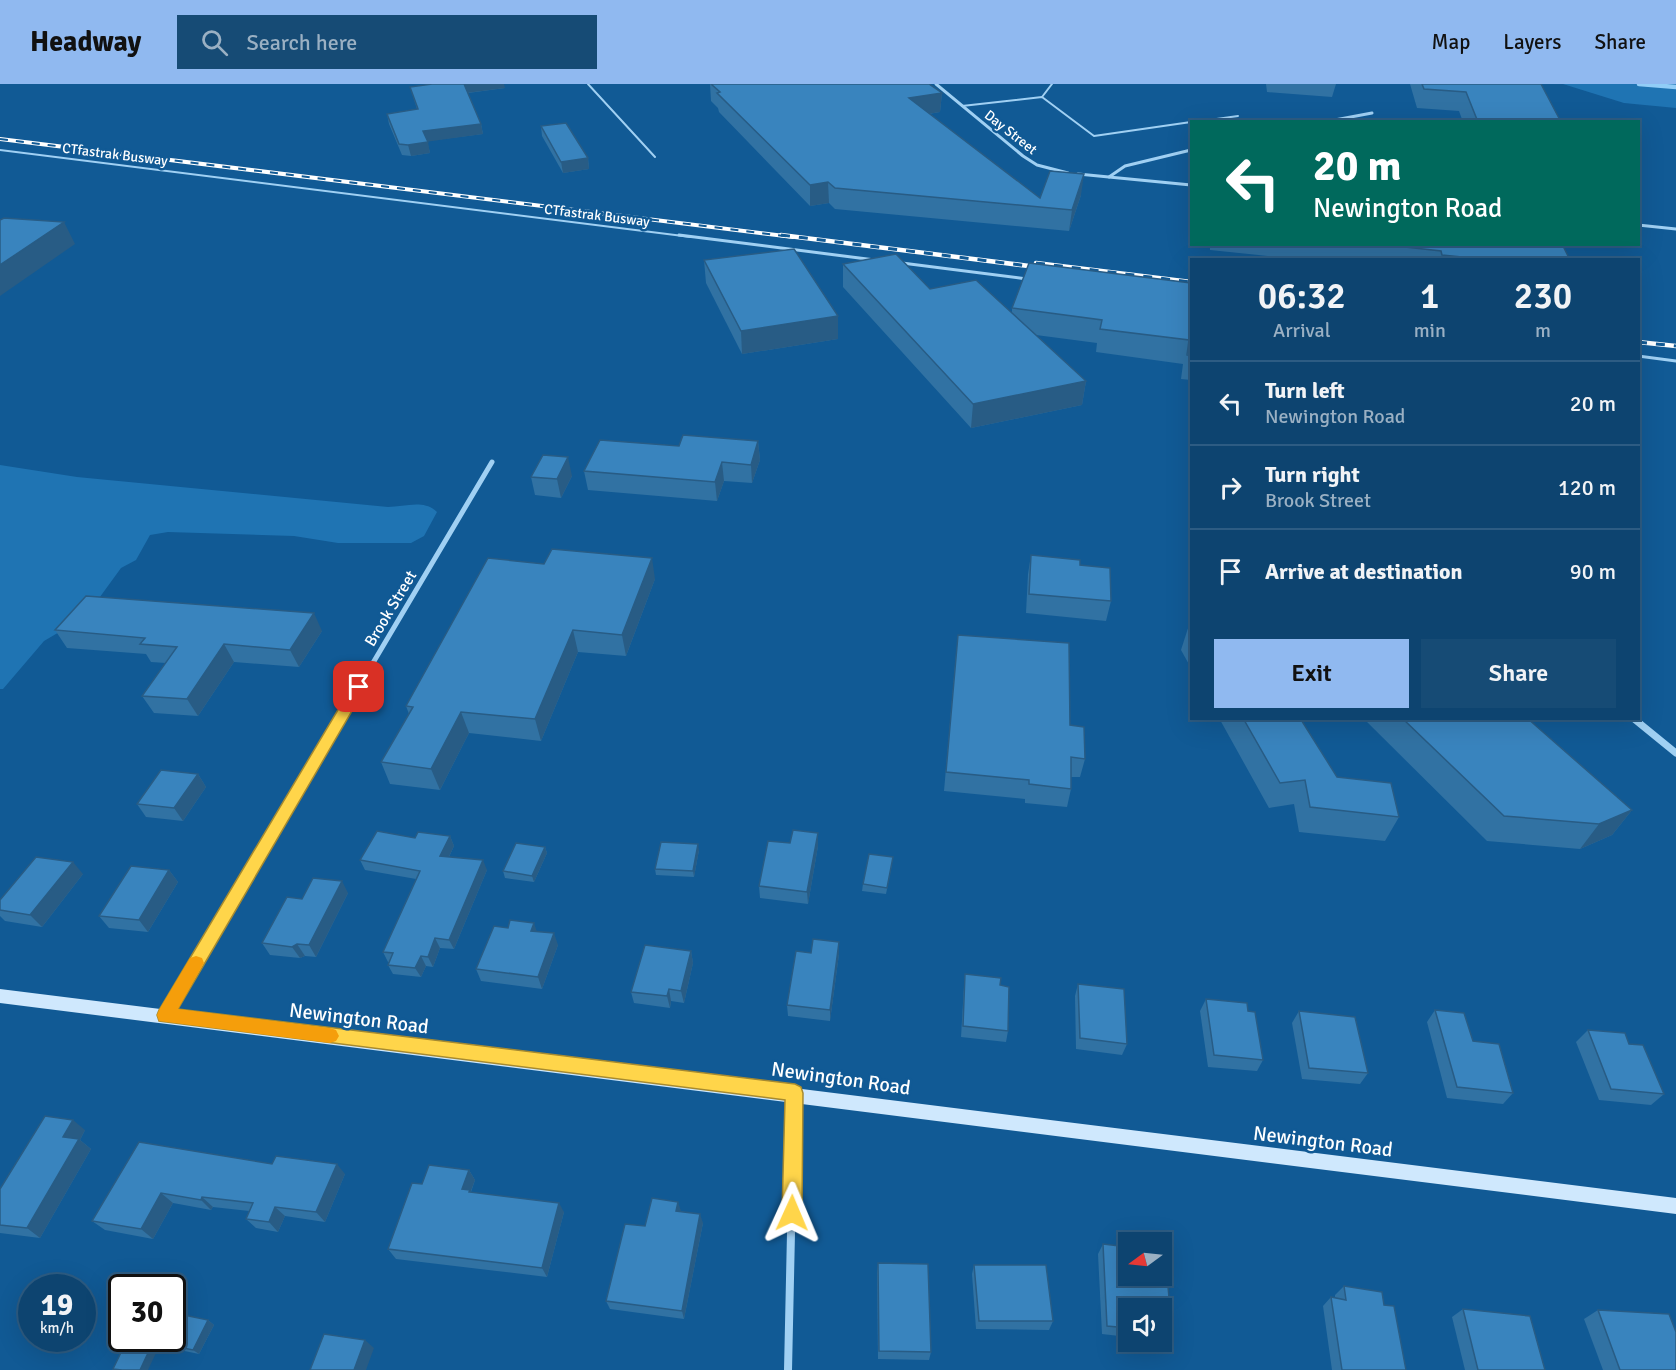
<!DOCTYPE html>
<style>
:root{--surface:#0d4470;--page:#164b75;--text:#f1f3f6;--muted:#9ab0c3;--line:#2d5c83;--accent:#90b9f0}
body{margin:0;font-family:Signika,sans-serif;background:var(--page);color:var(--text);height:100vh;display:flex;flex-direction:column;font-size:22px;white-space:nowrap}
*{box-sizing:border-box;margin:0}
p{font-size:20px;color:var(--muted)}
.icon{flex:none;width:33px;height:33px;fill:none;stroke:currentColor;stroke-width:2;stroke-linecap:round;stroke-linejoin:round}
.map{position:relative;flex:1;overflow:hidden}
.panel{position:absolute;left:1190px;top:174px;width:450px;height:462px;display:flex;flex-direction:column;background:var(--surface);border-radius:0px;box-shadow:0 6px 24px #0002,0 0 0 2px var(--line)}
.panel>*{flex:none}
.hud{position:absolute;left:1190px;top:36px;width:450px;height:126px;border-radius:0px;box-shadow:0 6px 24px #0002,0 0 0 2px var(--line);background:#00695c;color:#fff;overflow:hidden}
.needle{width:39px;rotate:255deg}
.controls{position:absolute;left:1118px;top:1148px;display:grid;gap:12px}
.controls a{display:grid;place-items:center;width:54px;height:54px;border-radius:0px;background:var(--surface);box-shadow:0 6px 24px #0002,0 0 0 2px var(--line);font-size:30px}
.speed{position:absolute;left:18px;top:1190px;display:flex;gap:12px;font-size:30px;font-weight:700;text-align:center}
.speed>*{display:grid;place-content:center;width:78px;height:78px;border-radius:50%;background:var(--surface);box-shadow:0 6px 24px #0002,0 0 0 2px var(--line);line-height:1}
.speed small{font-size:15px;font-weight:400}
.speed .limit{border:3px solid #111;border-radius:9px;background:#fff;color:#111}
.pin{position:absolute;display:grid;place-items:center;width:51px;height:51px;color:#fff;margin:-26px;border-radius:12px;box-shadow:0 3px 9px #0006}
.me{position:absolute;width:66px;margin:-33px;rotate:1deg;stroke-linejoin:round;filter:drop-shadow(0 0 4px #0008)}
.turn{display:flex;align-items:center;gap:21px;height:126px;padding:0 24px;font-size:27px}
.turn .icon{width:78px;height:78px;stroke-width:2.5}
.turn b{display:block;font-size:42px;line-height:51px}
.eta{display:flex;justify-content:space-evenly;align-items:center;height:102px;text-align:center}
.eta b{font-size:36px;font-weight:600;line-height:42px}
.action{display:flex;gap:12px;margin-top:auto;padding:12px 24px}
.action a{flex:1;height:69px;border-radius:0px;background:var(--accent);color:#111;font-size:24px;font-weight:600;line-height:69px;text-align:center}
.action a+a{background:var(--page);color:var(--text)}
ul{padding:0;list-style:none}
li{display:flex;align-items:center;gap:18px;height:84px;padding:0 24px;border-top:2px solid var(--line)}
li div{flex:1}
li b{display:block;font-size:22px}
li em{font-style:normal}
header{display:flex;align-items:center;gap:36px;box-sizing:border-box;height:84px;padding:0 30px;background:var(--accent);color:#111}
header strong{font-size:28px}
nav{display:flex;gap:33px;margin-inline-start:auto;font-size:21px}
.search{width:420px;height:54px;background:var(--page);display:flex;align-items:center;gap:15px;box-sizing:border-box;padding:0 21px;border-radius:0px;color:var(--muted);font-size:22px}
.map>svg:first-child{display:block}
.green{fill:#1f74b3}
.lines{fill:none;stroke-linecap:round;stroke-linejoin:round}
.stream{stroke:#91cdf7;stroke-width:4.5}
.lane-far1{stroke:#a0d0f3;stroke-width:2}
.lane{stroke:#a0d0f3;stroke-width:3}
.street-far3{stroke:#a0d0f3;stroke-width:3}
.street-far2{stroke:#a0d0f3;stroke-width:5}
.street-far1{stroke:#a0d0f3;stroke-width:7}
.street{stroke:#a0d0f3;stroke-width:8}
.secondary{fill:#cfe8fd;fill-rule:evenodd}
.rail-far1-casing{stroke:#fff;stroke-width:4}
.rail-casing{stroke:#fff;stroke-width:4.5}
.rail-far1{stroke:#115a95;stroke-width:2;stroke-dasharray:8;stroke-linecap:butt}
.rail{stroke:#115a95;stroke-width:3;stroke-dasharray:9;stroke-linecap:butt}
.wall{fill:#3172a3}
.shaded-wall{fill:#285c85}
.building{fill:#3984be;stroke:#285c85;stroke-width:1.5}
.route{fill:#ffd54a;stroke:#a68a30;stroke-width:1.5}
.slow{fill:#f59e0b}
.labels{text-anchor:middle;stroke-width:5;stroke-linejoin:round;paint-order:stroke}
.far-street-label{font-size:14px;fill:#fff;stroke:#115a95}
.street-label{font-size:16px;fill:#fff;stroke:#115a95}
.near-street-label{font-size:20px;fill:#fff;stroke:#115a95}
</style>
<header>
<strong>Headway</strong>
<div class="search"><svg class="icon" aria-label="search" viewBox="0 0 24 24"><circle cx="10" cy="10" r="6"/><path d="M15 15l6 6"/></svg>Search here</div>
<nav><a>Map</a><a>Layers</a><a>Share</a></nav>
</header>
<div class="map">
<svg width="1676" height="1286" viewBox="0 0 1676 1286">
<rect width="100%" height="100%" fill="#115a95"/>
<!-- green -->
<g class="green">
<polygon points="1563,0 1676,0 1676,24 1624,19"/>
<path d="M0,381l77,12 311,30c16,0 36,-8 49,5l-13,24 -13,7h-73l-44,-7 -126,-4 -18,3 -14,25 -15,8 -24,33 -36,30 -17,10 -41,48h-3z"/>
</g>
<g class="lines">
<!-- stream -->
<polyline class="stream" points="1639,0 1676,3"/>
<!-- lane-far1 -->
<g class="lane-far1">
<polyline points="588,0 655,73"/>
<polyline points="1042,13 1052,0"/>
<polyline points="962,22 1042,13 1094,52 1191,38"/>
<polyline points="1195,38 1238,32"/>
<polyline points="0,66 691,153"/>
</g>
<!-- lane -->
<g class="lane">
<polyline points="679,151 875,176"/>
<polyline points="902,179 1027,195"/>
<polyline points="1638,272 1676,277"/>
</g>
<!-- street-far3 -->
<g class="street-far3">
<polyline points="936,0 1023,72 1037,81 1068,89"/>
<polyline points="1324,38 1372,29"/>
<polyline points="1078,90 1191,101"/>
<polyline points="1109,93 1125,82 1191,66"/>
<polyline points="1638,141 1676,145"/>
</g>
<!-- street-far2 -->
<polyline class="street-far2" points="367,589 492,378"/>
<!-- street-far1 -->
<g class="street-far1">
<polyline points="1633,634 1676,669"/>
<polyline points="185,897 368,587"/>
</g>
<!-- street -->
<g class="street">
<polyline points="165,931 186,895"/>
<polyline points="788,1286 794,1012"/>
</g>
<!-- secondary -->
<polygon class="secondary" points="0,905 1676,1114 1676,1130 0,919"/>
<defs>
<polyline id="rail-far1" points="0,55 793,153"/>
<g id="rail">
<polyline points="781,151 1045,184"/>
<polyline points="1036,179 1191,198"/>
<polyline points="1638,258 1676,262"/>
</g>
</defs>
<!-- rail-far1 casing -->
<use href="#rail-far1" class="rail-far1-casing"/>
<!-- rail casing -->
<use href="#rail" class="rail-casing"/>
<!-- rail-far1 -->
<use href="#rail-far1" class="rail-far1"/>
<!-- rail -->
<use href="#rail" class="rail"/>
</g>
<!-- wall -->
<g class="wall">
<polygon points="710,0 942,9 940,28 929,30 1040,114 1081,111 1069,147 835,125 829,119 810,122 719,28 718,24 711,17"/>
<polygon points="1266,0 1336,0 1332,13 1267,8"/>
<polygon points="1410,0 1541,0 1561,38 1463,38 1459,27 1417,24"/>
<polygon points="410,3 505,4 468,9 481,40 483,50 427,57 430,69 411,72 402,71 389,40 387,30 417,25"/>
<polygon points="541,42 588,74 589,85 563,89 542,52"/>
<polygon points="1210,160 1562,160 1570,176 1307,176 1210,166"/>
<polygon points="704,176 838,255 742,270 706,199"/>
<polygon points="843,180 1012,229 1012,224 1191,199 1191,296 1181,295 1183,280 1096,268 1097,259 1036,251 1086,297 1082,321 971,344 843,203"/>
<polygon points="758,357 760,376 752,399 724,397 717,417 588,406 584,387 679,362"/>
<polygon points="572,392 561,414 535,411 531,393"/>
<polygon points="1031,471 1080,481 1111,517 1106,537 1026,529 1028,490"/>
<polygon points="655,495 626,572 578,568 541,657 469,649 440,706 390,700 381,678 409,630 406,622"/>
<polygon points="1189,541 1191,541 1191,584 1181,566"/>
<polygon points="55,546 322,547 299,583 234,578 198,632 154,629 142,612 166,579 151,578 146,570 67,564"/>
<polygon points="956,570 1070,641 1085,675 1080,693 1071,693 1071,705 1067,723 1025,719 1025,715 944,707"/>
<polygon points="1219,634 1300,634 1337,693 1399,733 1385,757 1299,748 1294,720 1269,724"/>
<polygon points="1363,634 1527,634 1632,726 1612,751 1580,765 1487,757"/>
<polygon points="198,690 206,703 183,737 146,733 137,720"/>
<polygon points="818,749 818,762 808,820 760,814 759,802"/>
<polygon points="450,752 454,762 449,773 487,786 454,865 440,864 433,883 426,882 421,893 393,890 388,881 389,878 388,878 383,868 416,795 365,786 360,776 415,754"/>
<polygon points="545,763 547,769 534,798 505,794 503,787"/>
<polygon points="699,766 694,793 656,791 655,785"/>
<polygon points="892,780 886,810 862,807 863,800"/>
<polygon points="169,786 178,798 148,848 109,844 99,832"/>
<polygon points="83,790 42,843 5,837 0,832 0,816"/>
<polygon points="348,809 316,873 305,872 300,874 270,871 262,859 302,815"/>
<polygon points="537,847 558,861 542,905 481,897 476,885"/>
<polygon points="839,858 839,870 830,937 788,932 787,921 811,869"/>
<polygon points="691,867 693,879 684,919 671,917 670,924 634,919 631,908"/>
<polygon points="965,890 1000,901 1008,947 1006,958 961,953 964,902"/>
<polygon points="1078,900 1127,960 1122,971 1076,965 1075,912"/>
<polygon points="1206,915 1248,927 1263,976 1257,987 1208,983 1200,927"/>
<polygon points="1435,926 1473,957 1513,1009 1503,1020 1447,1014 1427,938"/>
<polygon points="1299,927 1368,989 1360,1000 1302,995 1292,939"/>
<polygon points="1588,946 1629,960 1664,1010 1651,1021 1599,1016 1576,958"/>
<polygon points="85,1046 80,1056 91,1065 40,1154 0,1149 0,1105"/>
<polygon points="139,1058 272,1080 345,1090 325,1138 285,1132 278,1148 256,1144 246,1135 249,1127 213,1123 211,1126 173,1119 153,1155 105,1146 92,1137"/>
<polygon points="469,1086 475,1096 471,1108 564,1128 547,1193 396,1175 388,1165 422,1100"/>
<polygon points="681,1127 703,1139 684,1235 610,1225 606,1217 645,1142"/>
<polygon points="1103,1160 1128,1163 1128,1191 1161,1191 1161,1167 1165,1167 1172,1249 1166,1258 1161,1257 1161,1224 1128,1224 1128,1253 1102,1250 1098,1170"/>
<polygon points="878,1179 931,1268 929,1276 878,1275 877,1188"/>
<polygon points="974,1181 1053,1237 1049,1246 976,1245 972,1190"/>
<polygon points="1344,1202 1384,1221 1406,1286 1332,1286 1323,1222 1331,1213 1335,1214 1335,1211"/>
<polygon points="1463,1225 1545,1286 1465,1286 1452,1233"/>
<polygon points="1598,1226 1676,1286 1603,1286 1584,1235"/>
<polygon points="208,1236 214,1241 199,1270 170,1264 164,1260"/>
</g>
<!-- shaded-wall -->
<g class="shaded-wall">
<polygon points="464,0 504,0 505,4 466,9"/>
<polygon points="942,9 940,28 908,33 909,14"/>
<polygon points="481,40 483,50 425,58 423,47"/>
<polygon points="428,58 430,69 411,72 408,61"/>
<polygon points="588,74 589,85 563,89 561,78"/>
<polygon points="1084,90 1081,111 1069,147 1072,126"/>
<polygon points="828,98 829,119 810,122 810,101"/>
<polygon points="64,138 75,160 0,212 0,181"/>
<polygon points="838,232 838,255 742,270 741,247"/>
<polygon points="1086,297 1082,321 971,344 973,320"/>
<polygon points="758,357 760,376 752,399 751,381"/>
<polygon points="568,373 572,392 561,414 557,395"/>
<polygon points="722,378 724,397 717,417 715,398"/>
<polygon points="652,474 655,495 626,572 622,551"/>
<polygon points="314,529 322,547 299,583 290,566"/>
<polygon points="573,546 578,568 541,657 535,635"/>
<polygon points="224,560 234,578 198,632 187,615"/>
<polygon points="461,628 469,649 440,706 431,685"/>
<polygon points="198,690 206,703 183,737 174,724"/>
<polygon points="1632,726 1612,751 1580,765 1599,740"/>
<polygon points="818,749 818,762 808,820 807,808"/>
<polygon points="450,752 454,762 444,783 440,772"/>
<polygon points="698,760 699,766 694,793 693,787"/>
<polygon points="545,763 547,769 534,798 532,792"/>
<polygon points="483,776 487,786 454,865 449,856"/>
<polygon points="73,778 83,790 42,843 30,831"/>
<polygon points="169,786 178,798 148,848 139,836"/>
<polygon points="342,797 348,809 316,873 309,861"/>
<polygon points="534,839 538,851 531,847"/>
<polygon points="554,849 558,861 542,905 538,893"/>
<polygon points="435,854 440,864 433,883 428,873"/>
<polygon points="839,858 839,870 830,937 830,926"/>
<polygon points="297,860 305,872 300,874 292,863"/>
<polygon points="691,867 693,879 684,919 681,907"/>
<polygon points="421,872 426,882 421,893 415,884"/>
<polygon points="669,905 671,917 670,924 667,912"/>
<polygon points="73,1036 85,1046 80,1056 91,1065 40,1154 27,1144 63,1053"/>
<polygon points="337,1080 345,1090 325,1138 316,1128"/>
<polygon points="469,1086 475,1096 468,1115 462,1105"/>
<polygon points="161,1109 173,1119 153,1155 141,1145"/>
<polygon points="202,1113 213,1123 211,1126 201,1116"/>
<polygon points="678,1118 681,1127 676,1127"/>
<polygon points="559,1119 564,1128 547,1193 542,1184"/>
<polygon points="275,1123 285,1132 278,1148 269,1138"/>
<polygon points="700,1130 703,1139 684,1235 682,1227"/>
<polygon points="208,1236 214,1241 199,1270 193,1266"/>
<polygon points="155,1254 163,1254 148,1286 140,1286"/>
<polygon points="365,1256 374,1264 366,1286 354,1286"/>
</g>
<!-- building -->
<g class="building">
<polygon points="432,0 464,0 481,40 423,47 428,58 408,61 399,60 387,30 418,25 410,3"/>
<polygon points="711,0 929,0 942,9 909,14 1040,114 1050,87 1084,90 1072,126 835,104 828,98 810,101 717,9 720,8"/>
<polygon points="1422,0 1541,0 1561,38 1478,38 1466,8 1424,5"/>
<polygon points="566,39 588,74 561,78 541,42"/>
<polygon points="4,134 64,138 0,181 0,136"/>
<polygon points="1378,160 1562,160 1570,176 1492,176 1442,171 1441,167"/>
<polygon points="794,165 838,232 741,247 704,176"/>
<polygon points="896,170 930,205 976,196 1086,297 973,320 843,180"/>
<polygon points="1029,179 1191,199 1191,272 1187,271 1189,256 1100,245 1102,236 1012,224"/>
<polygon points="683,351 758,357 751,381 722,378 715,398 584,387 600,356 679,362"/>
<polygon points="543,371 568,373 557,395 531,393"/>
<polygon points="552,465 652,474 622,551 573,546 535,635 461,628 431,685 381,678 413,623 406,622 488,474 544,480"/>
<polygon points="1031,471 1080,476 1080,481 1110,484 1111,517 1029,510"/>
<polygon points="86,512 314,529 290,566 224,560 187,615 142,612 177,563 140,560 145,554 55,546"/>
<polygon points="958,551 1069,559 1070,641 1084,643 1085,675 1071,673 1071,705 1029,700 1029,696 946,688"/>
<polygon points="1243,634 1300,634 1337,693 1391,699 1399,733 1310,723 1305,696 1280,699"/>
<polygon points="1402,634 1527,634 1632,726 1599,740 1504,732"/>
<polygon points="161,686 198,690 174,724 137,720"/>
<polygon points="793,746 818,749 807,808 759,802 768,757 790,759"/>
<polygon points="377,747 415,754 418,748 450,752 440,772 483,776 449,856 435,854 428,873 421,872 415,884 388,881 393,869 383,868 420,787 360,776"/>
<polygon points="661,758 698,760 693,787 655,785"/>
<polygon points="516,759 545,763 532,792 503,787"/>
<polygon points="869,770 893,773 887,804 863,800"/>
<polygon points="36,773 73,778 30,831 0,826 0,816"/>
<polygon points="131,782 169,786 139,836 99,832"/>
<polygon points="313,794 342,797 309,861 297,860 292,863 262,859 287,813 302,815"/>
<polygon points="510,836 534,839 531,847 554,849 538,893 476,885 494,842 508,844"/>
<polygon points="813,855 839,858 830,926 787,921 796,867 811,869"/>
<polygon points="645,861 691,867 681,907 669,905 667,912 631,908"/>
<polygon points="965,890 1001,894 1000,901 1009,903 1008,947 963,942"/>
<polygon points="1078,900 1124,905 1127,960 1080,954"/>
<polygon points="1206,915 1247,919 1248,927 1255,928 1263,976 1214,971"/>
<polygon points="1435,926 1464,929 1473,957 1499,960 1513,1009 1457,1003"/>
<polygon points="1299,927 1355,933 1368,989 1309,984"/>
<polygon points="1588,946 1625,949 1629,960 1643,961 1664,1010 1611,1005"/>
<polygon points="45,1032 73,1036 63,1053 79,1055 27,1144 0,1141 0,1105"/>
<polygon points="139,1058 272,1080 276,1072 337,1080 316,1128 275,1123 269,1138 246,1135 253,1119 202,1113 201,1116 161,1109 141,1145 92,1137"/>
<polygon points="429,1081 469,1086 462,1105 470,1106 469,1108 559,1119 542,1184 388,1165 412,1099 422,1100"/>
<polygon points="652,1114 678,1118 676,1127 700,1130 682,1227 606,1217 625,1140 645,1142"/>
<polygon points="1103,1160 1128,1163 1128,1191 1161,1191 1161,1167 1165,1167 1172,1249 1161,1248 1161,1224 1128,1224 1128,1244 1107,1242"/>
<polygon points="878,1179 928,1180 931,1268 879,1267"/>
<polygon points="974,1181 1046,1181 1053,1237 979,1237"/>
<polygon points="1344,1202 1382,1208 1384,1221 1394,1222 1406,1286 1342,1286 1331,1213 1346,1216"/>
<polygon points="1463,1225 1530,1232 1545,1286 1478,1286"/>
<polygon points="1598,1226 1669,1230 1676,1248 1676,1286 1620,1286"/>
<polygon points="179,1230 208,1236 193,1266 164,1260 167,1254 172,1254 172,1243"/>
<polygon points="324,1250 365,1256 354,1286 310,1286"/>
<polygon points="128,1254 155,1254 140,1286 122,1286 113,1285"/>
</g>
<!-- route -->
<polygon class="route" points="359,598 366,603 178,925 795,1000 801,1003 803,1009 802,1129 799,1136 792,1139 785,1136 782,1129 785,1016 159,937 157,931 159,926 354,599"/>
<!-- slow -->
<polygon class="slow" points="196,872 202,874 204,879 178,925 330,944 336,946 339,952 336,957 330,959 159,937 157,931 159,926 190,874"/>
<g class="labels">
<!-- far-street labels -->
<g class="far-street-label">
<text transform="translate(1011 48) rotate(38)" y="5">Day Street</text>
<text transform="translate(115 70) rotate(7)" y="5">CTfastrak Busway</text>
<text transform="translate(597 131) rotate(7)" y="5">CTfastrak Busway</text>
</g>
<!-- street labels -->
<g class="street-label">
<text transform="translate(390 524) rotate(-59)" y="6">Brook Street</text>
</g>
<!-- near-street labels -->
<g class="near-street-label">
<text transform="translate(359 934) rotate(7)" y="7">Newington Road</text>
<text transform="translate(841 994) rotate(8)" y="7">Newington Road</text>
<text transform="translate(1323 1057) rotate(7)" y="7">Newington Road</text>
</g>
</g>
</svg>
<div class="controls">
<a><svg class="needle" viewBox="-14 -14 28 28"><path d="M0-13l5 13h-10z" fill="#e53935"/><path d="M0 13l5-13h-10z" fill="#9ab0c3"/></svg></a>
<a><svg class="icon" aria-label="sound" viewBox="0 0 24 24"><path d="M4 9h4l5-4v14l-5-4H4zM17 9q2 3 0 6"/></svg></a>
</div>
<div class="speed"><div>19<small>km/h</small></div><div class="limit">30</div></div>
<div class="pin" style="left:359px;top:603px;background:#d93025"><svg class="icon" aria-label="arrive" viewBox="0 0 24 24"><path d="M6 21V4h12l-3 4 3 4H6"/></svg></div>
<svg class="me" style="left:792px;top:1129px" viewBox="-20 -20 40 40"><path d="M0-17L14 15 0 8-14 15z" fill="#ffd54a" stroke="#fff" stroke-width="4"/></svg>
<div class="hud">
<div class="turn"><svg class="icon" aria-label="left" viewBox="0 0 24 24"><path d="M17 20v-9H6M10 6l-5 5 5 5"/></svg><div><b>20 m</b>Newington Road</div></div>
</div>
<section class="panel">
<div class="eta">
<div><b>06:32</b><p>Arrival</p></div>
<div><b>1</b><p>min</p></div>
<div><b>230</b><p>m</p></div>
</div>
<ul>
<li><svg class="icon" aria-label="left" viewBox="0 0 24 24"><path d="M17 20v-9H6M10 6l-5 5 5 5"/></svg><div><b>Turn left</b><p>Newington Road</p></div><em>20 m</em></li>
<li><svg class="icon" aria-label="right" viewBox="0 0 24 24"><path d="M7 20v-9h11M14 6l5 5-5 5"/></svg><div><b>Turn right</b><p>Brook Street</p></div><em>120 m</em></li>
<li><svg class="icon" aria-label="arrive" viewBox="0 0 24 24"><path d="M6 21V4h12l-3 4 3 4H6"/></svg><div><b>Arrive at destination</b></div><em>90 m</em></li>
</ul>
<div class="action"><a>Exit</a><a>Share</a></div>
</section>
</div>
